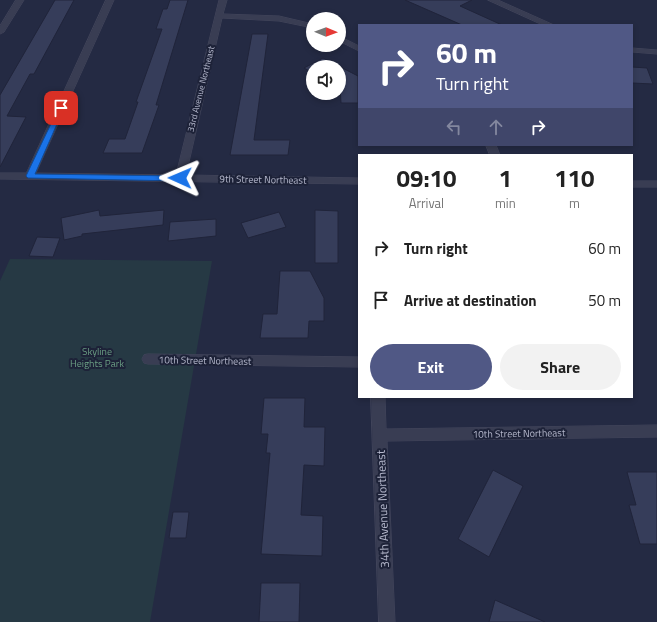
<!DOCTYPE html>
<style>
:root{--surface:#fff;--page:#f2f2f2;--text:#222;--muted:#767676;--accent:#505885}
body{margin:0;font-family:"Titillium Web",sans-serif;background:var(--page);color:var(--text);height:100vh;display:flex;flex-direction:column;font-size:15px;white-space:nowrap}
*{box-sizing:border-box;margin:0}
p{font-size:13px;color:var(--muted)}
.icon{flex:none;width:22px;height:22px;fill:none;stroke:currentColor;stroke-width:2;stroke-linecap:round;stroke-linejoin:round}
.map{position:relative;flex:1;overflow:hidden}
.sheet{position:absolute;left:358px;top:154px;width:275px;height:244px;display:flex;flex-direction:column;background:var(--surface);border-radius:0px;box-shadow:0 2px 6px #0003}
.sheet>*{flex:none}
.banner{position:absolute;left:358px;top:24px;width:275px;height:122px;border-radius:0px;box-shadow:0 2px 6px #0003;background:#505885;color:#fff;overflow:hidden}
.needle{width:26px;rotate:91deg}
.buttons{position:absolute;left:306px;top:12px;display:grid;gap:8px}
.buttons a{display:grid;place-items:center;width:40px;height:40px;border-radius:50%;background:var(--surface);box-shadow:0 2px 6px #0003;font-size:20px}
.pin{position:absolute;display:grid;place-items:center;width:34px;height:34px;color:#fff;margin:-17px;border-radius:8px;box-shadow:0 2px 6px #0006}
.me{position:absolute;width:44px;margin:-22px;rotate:271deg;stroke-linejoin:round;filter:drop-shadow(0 0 3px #0008)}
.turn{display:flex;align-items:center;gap:14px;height:84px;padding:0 12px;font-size:18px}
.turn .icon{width:52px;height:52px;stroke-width:2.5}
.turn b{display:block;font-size:28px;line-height:34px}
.lanes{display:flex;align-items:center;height:38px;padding:0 12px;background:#0003;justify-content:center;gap:20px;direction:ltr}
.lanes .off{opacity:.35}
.eta{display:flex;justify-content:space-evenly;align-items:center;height:68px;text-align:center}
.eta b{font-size:24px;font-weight:700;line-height:28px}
.action{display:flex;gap:8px;margin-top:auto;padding:8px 12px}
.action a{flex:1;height:46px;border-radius:24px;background:var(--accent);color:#fff;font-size:16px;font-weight:700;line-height:46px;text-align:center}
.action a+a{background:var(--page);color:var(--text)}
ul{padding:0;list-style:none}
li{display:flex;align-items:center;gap:12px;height:52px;padding:0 12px}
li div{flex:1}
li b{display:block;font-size:15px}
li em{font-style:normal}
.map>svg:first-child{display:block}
.green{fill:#263944}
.building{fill:#363d5a;stroke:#20243a}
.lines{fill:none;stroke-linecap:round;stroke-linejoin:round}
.minor-casing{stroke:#43465c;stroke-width:1}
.minor{fill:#393d53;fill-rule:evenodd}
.route{fill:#1a73e8;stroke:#114b97}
.labels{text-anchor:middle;stroke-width:4;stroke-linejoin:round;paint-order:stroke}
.far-street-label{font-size:9px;fill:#b6b9cd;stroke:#1d2238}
.street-label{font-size:10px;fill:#b6b9cd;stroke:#1d2238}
.park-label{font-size:10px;fill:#6b9f84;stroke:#1d2238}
.near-street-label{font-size:12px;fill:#b6b9cd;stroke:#1d2238}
</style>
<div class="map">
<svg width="657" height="622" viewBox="0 0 657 622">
<rect width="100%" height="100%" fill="#242a43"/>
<!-- green -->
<polygon class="green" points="10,259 212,261 150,622 0,622 0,281"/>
<!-- building -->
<g class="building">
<polygon points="55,0 74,0 34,74 30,74 7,116 26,117 0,167 0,95"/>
<polygon points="170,0 188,0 156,105 159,105 142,153 103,153 109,139 125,139 138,102 136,102 162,29 156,29 163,9 167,9"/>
<polygon points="405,0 472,0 460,6 502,25 462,25"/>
<polygon points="252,34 268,34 254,140 290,140 288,155 230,155"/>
<polygon points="323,58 358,76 358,103 341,103 339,67 313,67 313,73 304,68"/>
<polygon points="632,67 647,68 653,84 632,83"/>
<polygon points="99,210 100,216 164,210 163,225 82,234 82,236 64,240 61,218"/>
<polygon points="315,210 338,211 338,263 315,263"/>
<polygon points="279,212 286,227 248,238 241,223"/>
<polygon points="216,219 216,236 168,241 170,222"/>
<polygon points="37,237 60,238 53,257 29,256"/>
<polygon points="280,271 310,271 324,298 324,321 309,321 308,338 260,338 263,314 277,314"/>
<polygon points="264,398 305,398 304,427 325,427 324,466 304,465 301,515 323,516 322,556 261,554 270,453 266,453 268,434 261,434"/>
<polygon points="493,470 523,486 489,557 458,539"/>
<polygon points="627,472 657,472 657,544 640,544 629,505 636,505"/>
<polygon points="173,512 189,512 186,538 169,538"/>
<polygon points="261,583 300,583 299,622 259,622"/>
<polygon points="495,600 545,622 489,622"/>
</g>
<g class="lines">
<defs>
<g id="minor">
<polygon points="16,0 24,0 4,32 0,34 0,26"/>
<polygon points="106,0 114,0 36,173 176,175 219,0 227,0 223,14 279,16 313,24 313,28 279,21 222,18 186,175 359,178 359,184 0,179 0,173 26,173"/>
<polygon points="488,0 498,0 554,25 543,25"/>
<polygon points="339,36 359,46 359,51 339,41"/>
<polygon points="632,48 657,50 657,54 632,52"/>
<polygon points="486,145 496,145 500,155 490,155"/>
<rect x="632" y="181" width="25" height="6"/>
<polygon points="148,354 359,357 359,367 148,364 144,363 142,359 144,355"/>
<polygon points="371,397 385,397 386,429 657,425 657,437 387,441 395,622 379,622"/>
</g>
</defs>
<!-- minor casing -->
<use href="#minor" class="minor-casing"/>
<!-- minor -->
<use href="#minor" class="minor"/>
</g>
<!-- route -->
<polygon class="route" points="59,107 64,108 35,174 180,176 184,178 180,181 28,178 26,176"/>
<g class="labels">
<!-- far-street labels -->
<g class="far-street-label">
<text transform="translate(201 89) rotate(-76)" y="3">33rd Avenue Northeast</text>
</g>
<!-- street labels -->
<g class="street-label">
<text transform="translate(263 179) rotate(1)" y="4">9th Street Northeast</text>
<text transform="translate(205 360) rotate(1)" y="4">10th Street Northeast</text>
<text transform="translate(519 433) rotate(-1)" y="4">10th Street Northeast</text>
</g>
<!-- park labels -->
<g class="park-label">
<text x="97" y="355">Skyline<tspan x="97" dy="12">Heights Park</tspan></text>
</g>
<!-- near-street labels -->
<g class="near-street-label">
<text transform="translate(383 509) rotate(-92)" y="4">34th Avenue Northeast</text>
</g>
</g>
</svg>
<div class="buttons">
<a><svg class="needle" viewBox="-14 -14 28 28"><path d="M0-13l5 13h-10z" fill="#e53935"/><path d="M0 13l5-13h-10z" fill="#767676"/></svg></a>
<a><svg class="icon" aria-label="sound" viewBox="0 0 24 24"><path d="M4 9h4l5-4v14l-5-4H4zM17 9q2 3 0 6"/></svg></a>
</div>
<div class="pin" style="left:61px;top:108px;background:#d93025"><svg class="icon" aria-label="arrive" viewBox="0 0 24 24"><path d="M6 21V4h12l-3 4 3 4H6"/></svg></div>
<svg class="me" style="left:180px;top:178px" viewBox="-20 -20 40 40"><path d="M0-17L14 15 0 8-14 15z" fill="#1a73e8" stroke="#fff" stroke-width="4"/></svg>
<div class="banner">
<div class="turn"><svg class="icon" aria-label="right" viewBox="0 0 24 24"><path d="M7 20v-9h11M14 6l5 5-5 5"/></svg><div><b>60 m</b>Turn right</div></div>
<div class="lanes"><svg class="icon off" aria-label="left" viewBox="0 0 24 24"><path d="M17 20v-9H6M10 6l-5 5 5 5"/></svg><svg class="icon off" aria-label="ahead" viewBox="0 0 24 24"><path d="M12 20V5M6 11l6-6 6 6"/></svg><svg class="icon" aria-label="right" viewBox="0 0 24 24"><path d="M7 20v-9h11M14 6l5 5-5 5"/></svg></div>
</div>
<section class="sheet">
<div class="eta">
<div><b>09:10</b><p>Arrival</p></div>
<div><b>1</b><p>min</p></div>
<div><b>110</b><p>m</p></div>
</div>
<ul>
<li><svg class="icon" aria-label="right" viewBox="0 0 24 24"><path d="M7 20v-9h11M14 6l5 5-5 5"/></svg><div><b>Turn right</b></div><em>60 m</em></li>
<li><svg class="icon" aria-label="arrive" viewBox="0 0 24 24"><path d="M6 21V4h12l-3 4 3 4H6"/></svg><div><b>Arrive at destination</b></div><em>50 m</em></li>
</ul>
<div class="action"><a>Exit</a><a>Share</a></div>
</section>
</div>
